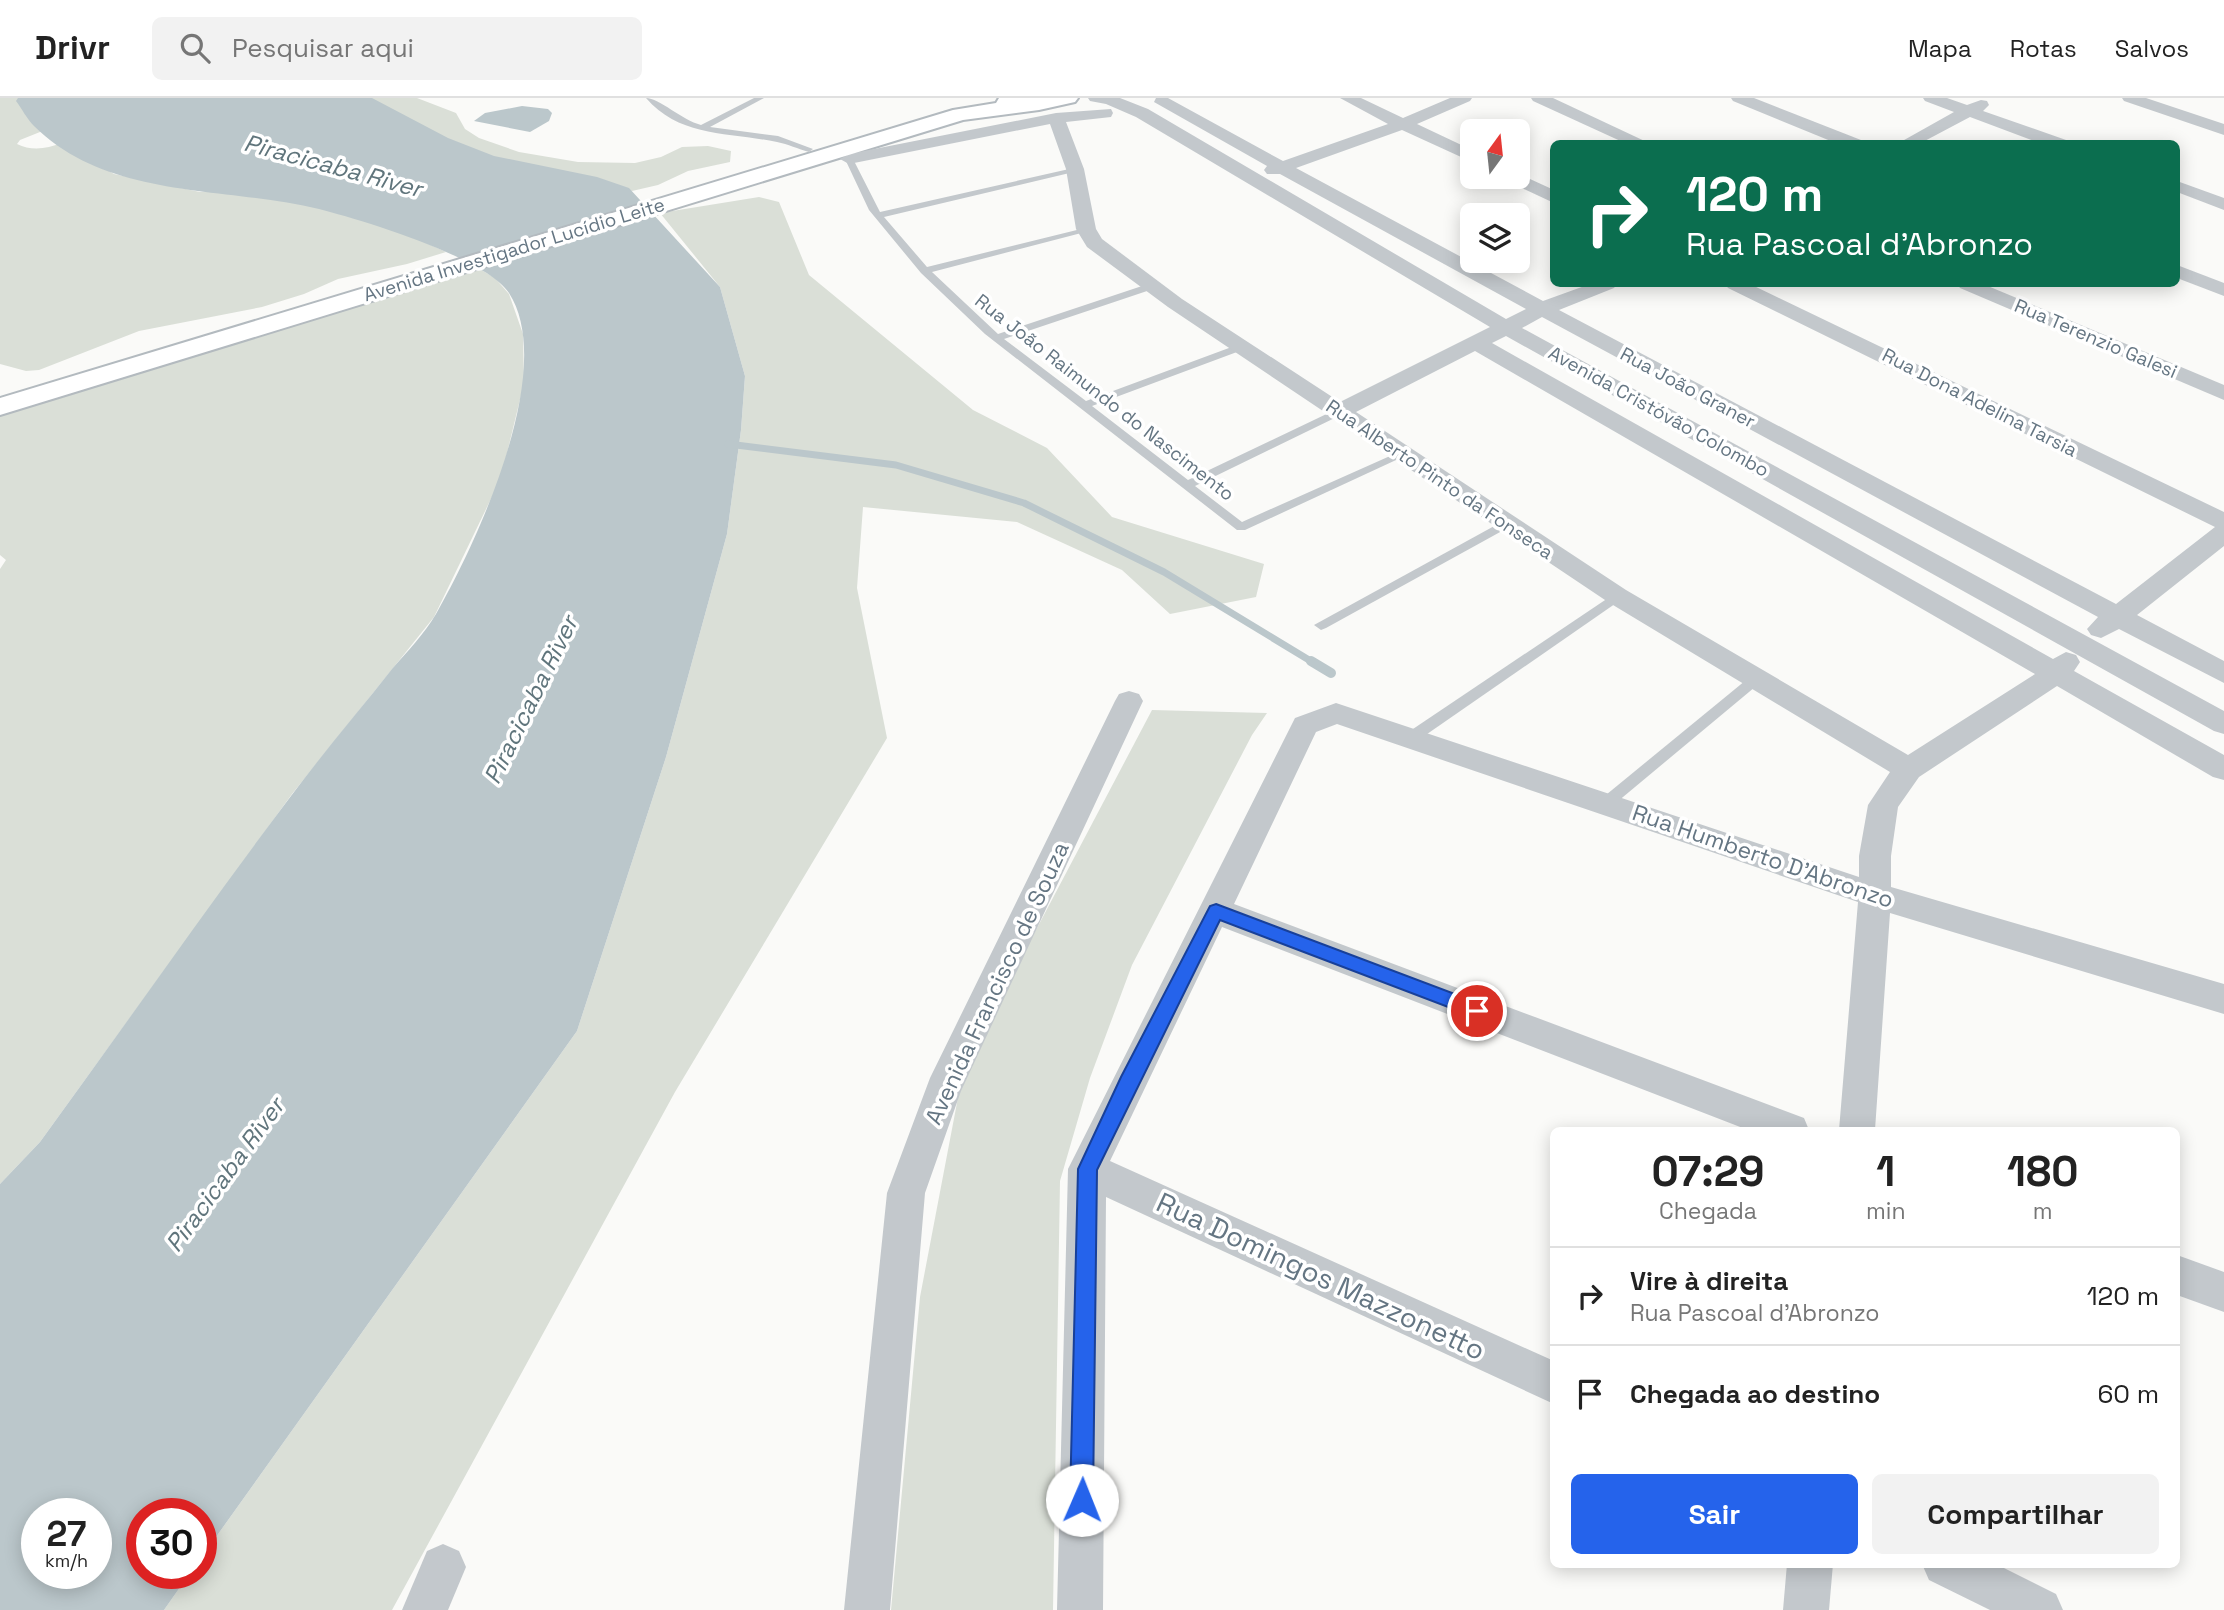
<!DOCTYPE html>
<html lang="pt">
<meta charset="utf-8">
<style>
:root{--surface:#fff;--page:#f2f2f2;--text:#222;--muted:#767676;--line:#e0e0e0;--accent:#2563eb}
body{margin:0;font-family:"Space Grotesk",sans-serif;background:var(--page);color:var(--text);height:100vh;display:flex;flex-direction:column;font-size:26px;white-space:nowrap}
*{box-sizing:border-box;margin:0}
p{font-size:23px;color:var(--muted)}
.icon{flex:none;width:38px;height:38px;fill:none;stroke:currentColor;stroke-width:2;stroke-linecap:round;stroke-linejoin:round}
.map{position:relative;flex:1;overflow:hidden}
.drawer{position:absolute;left:1550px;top:1029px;width:630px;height:441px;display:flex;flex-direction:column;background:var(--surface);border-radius:10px;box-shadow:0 4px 18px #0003}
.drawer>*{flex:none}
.banner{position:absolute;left:1550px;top:42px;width:630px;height:147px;border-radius:10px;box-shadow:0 4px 18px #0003;background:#0b6e4f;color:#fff;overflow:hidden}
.needle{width:46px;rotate:15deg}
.tools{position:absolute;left:1460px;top:21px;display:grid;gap:14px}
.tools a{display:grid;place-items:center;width:70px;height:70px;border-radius:10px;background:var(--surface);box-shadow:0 4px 18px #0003;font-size:35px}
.speed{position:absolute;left:21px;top:1400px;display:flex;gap:14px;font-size:35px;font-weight:700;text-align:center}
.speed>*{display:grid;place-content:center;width:91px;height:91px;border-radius:50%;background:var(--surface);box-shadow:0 4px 18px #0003;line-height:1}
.speed small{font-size:18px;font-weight:400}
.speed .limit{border:10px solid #d22;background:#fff;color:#111}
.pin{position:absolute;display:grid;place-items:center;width:60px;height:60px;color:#fff;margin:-30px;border:4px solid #fff;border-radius:50%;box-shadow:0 2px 7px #0007}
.me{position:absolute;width:77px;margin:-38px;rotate:1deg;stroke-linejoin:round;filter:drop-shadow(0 0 5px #0008)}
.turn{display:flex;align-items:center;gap:24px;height:147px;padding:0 21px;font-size:32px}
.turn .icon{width:91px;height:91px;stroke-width:2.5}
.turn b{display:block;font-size:49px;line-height:60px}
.eta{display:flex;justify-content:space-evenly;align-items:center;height:119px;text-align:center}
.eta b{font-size:42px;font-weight:700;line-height:49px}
.button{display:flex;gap:14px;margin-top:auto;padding:14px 21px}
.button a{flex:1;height:80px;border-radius:10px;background:var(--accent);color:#fff;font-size:28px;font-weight:700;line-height:80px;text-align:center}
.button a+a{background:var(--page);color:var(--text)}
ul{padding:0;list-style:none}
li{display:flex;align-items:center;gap:21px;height:98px;padding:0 21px;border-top:2px solid var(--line)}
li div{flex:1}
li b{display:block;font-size:26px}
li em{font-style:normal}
header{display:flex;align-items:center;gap:42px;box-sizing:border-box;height:98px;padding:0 35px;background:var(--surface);border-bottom:2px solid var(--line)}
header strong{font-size:33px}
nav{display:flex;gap:38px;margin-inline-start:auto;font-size:24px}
.search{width:490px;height:63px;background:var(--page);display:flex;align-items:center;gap:18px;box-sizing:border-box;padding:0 24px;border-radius:10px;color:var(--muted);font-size:26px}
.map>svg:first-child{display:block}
.green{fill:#dadfd7}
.water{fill:#bbc7cb;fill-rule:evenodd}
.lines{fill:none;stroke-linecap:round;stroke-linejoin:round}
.stream-far1{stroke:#bbc7cb;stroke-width:7}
.stream{stroke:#bbc7cb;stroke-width:10}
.secondary-casing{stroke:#b3babf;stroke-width:4}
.service{fill:#c3c8cc;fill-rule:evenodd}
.minor{fill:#c3c8cc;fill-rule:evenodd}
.secondary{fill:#fff;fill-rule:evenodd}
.route{fill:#2563eb;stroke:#184099;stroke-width:2}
.labels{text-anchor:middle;stroke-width:7;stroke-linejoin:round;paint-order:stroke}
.far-street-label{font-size:19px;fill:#657683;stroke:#fff}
.street-label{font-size:23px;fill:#657683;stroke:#fff}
.water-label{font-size:24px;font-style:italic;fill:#60757c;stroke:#fff}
.near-street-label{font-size:28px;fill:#657683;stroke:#fff}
</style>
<header>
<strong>Drivr</strong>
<div class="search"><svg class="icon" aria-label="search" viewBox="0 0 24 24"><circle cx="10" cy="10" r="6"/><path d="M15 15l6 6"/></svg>Pesquisar aqui</div>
<nav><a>Mapa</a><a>Rotas</a><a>Salvos</a></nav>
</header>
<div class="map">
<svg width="2224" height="1512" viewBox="0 0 2224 1512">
<rect width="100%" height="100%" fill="#fafaf8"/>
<!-- green -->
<g class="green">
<path d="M0,0h28l22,30 -30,12 -3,4c14,7 30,5 44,-1l53,31 86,18 16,-1 128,14 102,47 -39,12 -69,15 -34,15 -42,13 -123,24 -100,39 -13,1 -26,-7z"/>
<polygon points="363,0 417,0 456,15 465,31 479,40 519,54 578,64 635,65 661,59 682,49 708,48 731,53 730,64 688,73 658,87 632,93 513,73"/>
<polygon points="759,99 779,104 809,177 973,312 1047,350 1112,419 1264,466 1256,499 1170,516 1122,472 1017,424 863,409 857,490 887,640 675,994 392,1512 164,1512 190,1475 201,1475 201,1460 577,933 666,659 727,436 741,332 745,278 720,189 660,115"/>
<polygon points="478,170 495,180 509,196 523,236 524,285 501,380 434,519 292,696 40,1044 0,1086 0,471 6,462 0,457 0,318"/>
<polygon points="1152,612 1267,615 1252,637 1132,867 1090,980 1060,1083 1053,1512 891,1512 920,1199 960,989 1017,868"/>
</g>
<!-- water -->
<g class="water">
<path d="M18,0h354l76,40 46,18 103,21 32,11 91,99 25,89 -4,54 -14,104 -61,223 -89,274 -376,527v-44h-59v59h48l-26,37h-164v-426l40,-42c84,-115 165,-232 251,-346 32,-43 68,-85 101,-127 15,-17 32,-35 44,-55 40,-70 122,-245 73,-321 -24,-36 -147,-73 -190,-84 -95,-23 -210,-9 -285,-83 -7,-7 -12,-17 -18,-25zM37,1416h59v59h-59z"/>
<polygon points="522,8 548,11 552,15 549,23 530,34 474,23 485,15"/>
</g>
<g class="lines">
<!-- stream-far1 -->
<polyline class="stream-far1" points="728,346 896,367 1024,405 1164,474 1314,565"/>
<!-- stream -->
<polyline class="stream" points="1311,563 1331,575"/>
<defs>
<polygon id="secondary" points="999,0 1078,0 1075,4 1039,12 963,22 0,317 0,300 953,12 996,5"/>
</defs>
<!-- secondary casing -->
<use href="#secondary" class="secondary-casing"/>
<!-- service -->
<g class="service">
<path d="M646,0c13,0 36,22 55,27l53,-27h10l-54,29 68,9 35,13 -4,3c-11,-3 -21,-8 -32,-10 -48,-10 -96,-4 -131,-44z"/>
<polygon points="849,58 853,61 880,114 1078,69 1078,73 884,119 927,169 1089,129 1089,133 932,174 998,236 1148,186 1156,186 1156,190 1004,241 1086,303 1237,247 1245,247 1245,251 1092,308 1188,382 1337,311 1345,311 1345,315 1195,388 1242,424 1399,354 1407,354 1409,356 1245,432 1237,432 985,236 921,175 869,112 845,61"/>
<polygon points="1507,421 1511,422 1511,428 1326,530 1321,532 1314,527"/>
<polygon points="1617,494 1622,495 1622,501 1417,643 1407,643 1405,639 1407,635"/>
<polygon points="1756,576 1761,578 1763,581 1761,584 1611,709 1601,709 1598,705 1601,701 1751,578"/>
</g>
<!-- minor -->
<g class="minor">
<path d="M1088,0h32l28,11 358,210 20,-10 -246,-135h-13l-3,-4 3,-4 -113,-64 2,-4h12l115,63 105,-37 -48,-26h21l42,20 47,-20h22l-2,3 -53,23 55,26v12l-70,-32 -106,38 247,133 47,-17h27l-3,4 -55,22 557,294 99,-77 -487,-239 -3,-4h25l474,228v34l-87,69 87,46v22l-105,-54 -18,9 -10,-3 -4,-6 11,-12 -556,-300 -20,11 702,383v23l-10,-3 -708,-395 -14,7 561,316 13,-7 10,3 4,7 -6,9 150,84v25l-11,-3 -156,-91 -138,91 -21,30 -7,49v31l333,97v30l-334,-101 -15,217h-36l19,-228 -521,-178 -21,8 -82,172 570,214 5,12h-61l-526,-203 -112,234 444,200v43l-448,-207 -3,413h-46l11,-441 227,-451 41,-15 523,174v-21l9,-51 22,-33 -282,-170 -440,-295 -81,-60 -11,-18 -10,-60 -16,-45 -201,40 -9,-5 9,-5 207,-41 55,-4 2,4 -2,4 -45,5 18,47 12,60 6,10 80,60 158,103 150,-75 -354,-210 -30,-13 -16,-3zM1475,253l560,323 -127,81 -282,-165 -270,-178z"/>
<polygon points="1531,0 1553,0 1651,46 1627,46 1533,3"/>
<polygon points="1731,0 1754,0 1861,42 1863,46 1838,46 1733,3"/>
<polygon points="1923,0 1947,0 1967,7 1981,2 1987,3 1989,7 1983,13 2066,42 2068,46 2042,46 1970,19 1919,46 1897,46 1954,14 1925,3"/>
<polygon points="2122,0 2146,0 2224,26 2224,37 2124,3"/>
<polygon points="1517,75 1554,92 1554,105 1507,83 1504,79 1517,79"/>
<polygon points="2177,83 2224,100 2224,112 2177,94"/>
<polygon points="2177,167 2224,185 2224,198 2177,180"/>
<polygon points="1957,186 1983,186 2224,287 2224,302 1960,190"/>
<polygon points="1129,593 1139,596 1143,603 961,993 925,1095 890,1512 844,1512 887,1095 930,980 1115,603 1119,596"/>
<polygon points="2177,1157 2224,1174 2224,1214 2177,1197"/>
<polygon points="443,1446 459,1453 466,1469 448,1512 402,1512 427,1453"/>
<polygon points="1787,1466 1833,1466 1829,1512 1783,1512"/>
<polygon points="1922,1466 1996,1466 2056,1496 2063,1512 1990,1512 1929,1482"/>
</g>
<!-- secondary -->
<use href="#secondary" class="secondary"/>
</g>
<!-- route -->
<polygon class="route" points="1216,806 1484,907 1486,913 1484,918 1477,920 1220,822 1097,1072 1093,1402 1090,1410 1082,1413 1074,1410 1070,1402 1078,1071 1121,979 1210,808"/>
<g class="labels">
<!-- far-street labels -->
<g class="far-street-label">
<text transform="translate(514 151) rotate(-17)" y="7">Avenida Investigador Lucídio Leite</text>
<text transform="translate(2096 240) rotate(23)" y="7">Rua Terenzio Galesi</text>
<text transform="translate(1688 289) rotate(28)" y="7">Rua João Graner</text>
<text transform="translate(1105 299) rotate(38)" y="7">Rua João Raimundo do Nascimento</text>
<text transform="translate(1980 304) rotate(27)" y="7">Rua Dona Adelina Tarsia</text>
<text transform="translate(1659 313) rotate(29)" y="7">Avenida Cristóvão Colombo</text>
<text transform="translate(1440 381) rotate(34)" y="7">Rua Alberto Pinto da Fonseca</text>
</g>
<!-- street labels -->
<g class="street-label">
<text transform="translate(1763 758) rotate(19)" y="8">Rua Humberto D'Abronzo</text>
<text transform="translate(997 885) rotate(-65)" y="8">Avenida Francisco de Souza</text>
</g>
<!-- water labels -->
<g class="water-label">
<text transform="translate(333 68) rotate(15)" y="8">Piracicaba River</text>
<text transform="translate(531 602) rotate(-64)" y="8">Piracicaba River</text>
<text transform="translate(225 1077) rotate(-54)" y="8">Piracicaba River</text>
</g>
<!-- near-street labels -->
<g class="near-street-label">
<text transform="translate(1321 1178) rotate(25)" y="10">Rua Domingos Mazzonetto</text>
</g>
</g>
</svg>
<div class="tools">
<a><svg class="needle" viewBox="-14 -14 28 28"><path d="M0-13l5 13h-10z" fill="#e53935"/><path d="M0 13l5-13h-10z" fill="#767676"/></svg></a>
<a><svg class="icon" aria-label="layers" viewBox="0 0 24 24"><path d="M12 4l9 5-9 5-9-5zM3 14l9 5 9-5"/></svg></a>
</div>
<div class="speed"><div>27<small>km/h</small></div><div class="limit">30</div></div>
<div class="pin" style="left:1477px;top:913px;background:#d93025"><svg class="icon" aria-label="arrive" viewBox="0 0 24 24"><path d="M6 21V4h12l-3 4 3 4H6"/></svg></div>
<svg class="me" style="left:1082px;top:1402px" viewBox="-20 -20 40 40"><circle r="19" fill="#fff"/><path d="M0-13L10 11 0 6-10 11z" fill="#2563eb"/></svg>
<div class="banner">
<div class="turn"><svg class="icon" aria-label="right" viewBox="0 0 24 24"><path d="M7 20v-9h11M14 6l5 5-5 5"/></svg><div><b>120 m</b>Rua Pascoal d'Abronzo</div></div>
</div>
<section class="drawer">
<div class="eta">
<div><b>07:29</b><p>Chegada</p></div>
<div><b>1</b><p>min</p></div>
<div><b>180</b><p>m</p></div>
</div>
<ul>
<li><svg class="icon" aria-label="right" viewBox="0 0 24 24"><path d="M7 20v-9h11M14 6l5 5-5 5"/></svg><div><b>Vire à direita</b><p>Rua Pascoal d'Abronzo</p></div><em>120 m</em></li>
<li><svg class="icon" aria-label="arrive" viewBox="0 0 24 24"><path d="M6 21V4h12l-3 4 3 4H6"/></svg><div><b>Chegada ao destino</b></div><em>60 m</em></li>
</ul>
<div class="button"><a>Sair</a><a>Compartilhar</a></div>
</section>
</div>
